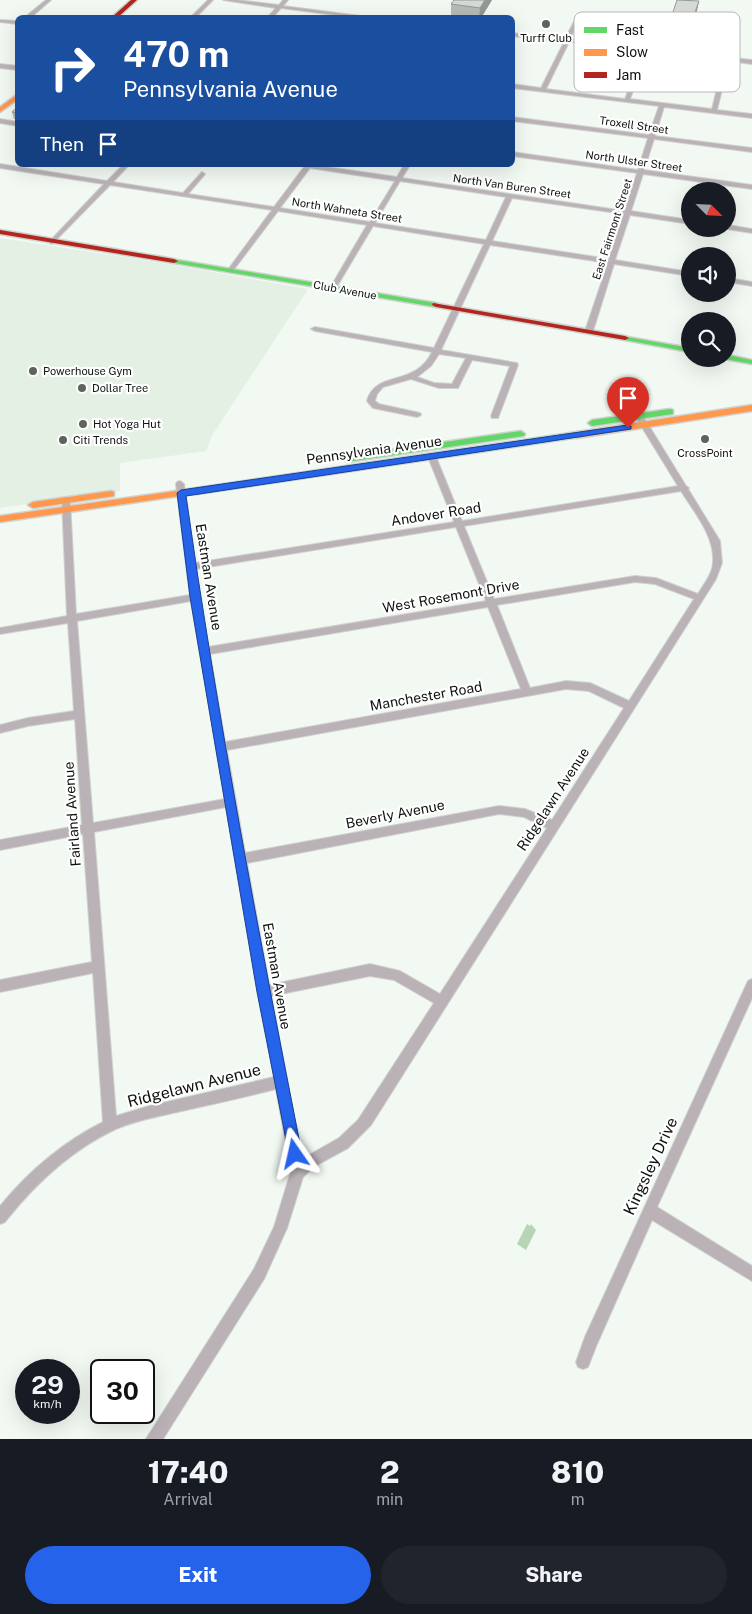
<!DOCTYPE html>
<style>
:root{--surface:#171b24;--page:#20242c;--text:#f1f3f6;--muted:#9ea1a6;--accent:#2563eb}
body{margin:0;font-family:"Public Sans",sans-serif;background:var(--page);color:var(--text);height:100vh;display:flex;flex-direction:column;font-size:19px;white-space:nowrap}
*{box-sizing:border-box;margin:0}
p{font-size:16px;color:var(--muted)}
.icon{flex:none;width:28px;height:28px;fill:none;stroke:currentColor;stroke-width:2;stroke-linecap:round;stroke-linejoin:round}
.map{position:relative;height:1439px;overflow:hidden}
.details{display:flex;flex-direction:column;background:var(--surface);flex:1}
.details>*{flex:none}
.guide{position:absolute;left:15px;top:15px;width:500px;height:152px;border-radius:8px;box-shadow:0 5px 20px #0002;background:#1a4fa0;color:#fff;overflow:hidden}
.needle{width:32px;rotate:114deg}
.tools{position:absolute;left:681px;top:182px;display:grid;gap:10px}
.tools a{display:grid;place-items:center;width:55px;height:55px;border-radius:50%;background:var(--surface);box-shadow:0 5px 20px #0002;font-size:25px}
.speed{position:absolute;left:15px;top:1359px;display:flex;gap:10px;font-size:25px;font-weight:700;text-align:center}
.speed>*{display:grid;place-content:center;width:65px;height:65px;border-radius:50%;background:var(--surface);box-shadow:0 5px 20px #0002;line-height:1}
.speed small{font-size:12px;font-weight:400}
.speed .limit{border:2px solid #111;border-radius:8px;background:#fff;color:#111}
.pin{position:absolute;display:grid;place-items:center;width:42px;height:42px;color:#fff;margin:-51px -21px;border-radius:50% 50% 50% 0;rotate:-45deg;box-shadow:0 0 5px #0007}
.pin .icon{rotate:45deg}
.me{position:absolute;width:55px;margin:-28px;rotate:349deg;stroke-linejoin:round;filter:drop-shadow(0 0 4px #0008)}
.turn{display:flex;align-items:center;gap:18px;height:105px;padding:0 25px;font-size:22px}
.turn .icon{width:65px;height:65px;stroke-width:2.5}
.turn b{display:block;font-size:35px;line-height:42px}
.then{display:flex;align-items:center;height:48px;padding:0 25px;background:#0003;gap:10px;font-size:19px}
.eta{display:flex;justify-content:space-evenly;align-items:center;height:85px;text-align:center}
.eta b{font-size:30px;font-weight:800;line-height:35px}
.primary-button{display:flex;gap:10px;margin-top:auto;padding:10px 25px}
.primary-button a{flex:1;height:58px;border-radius:30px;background:var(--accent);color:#fff;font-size:20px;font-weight:800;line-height:58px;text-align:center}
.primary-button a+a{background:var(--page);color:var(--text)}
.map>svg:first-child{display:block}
.built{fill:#e4f0e4}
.water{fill:#b6d5b4}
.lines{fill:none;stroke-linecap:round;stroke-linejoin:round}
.street-casing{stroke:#cfd3cf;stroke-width:2}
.fast-casing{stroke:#cfd3cf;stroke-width:3}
.slow-casing{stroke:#cfd3cf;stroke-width:3}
.jam-casing{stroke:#cfd3cf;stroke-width:3}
.street{fill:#bab2b6;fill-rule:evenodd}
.fast{fill:#63d668;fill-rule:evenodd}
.slow{fill:#ff974d;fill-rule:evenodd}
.jam{fill:#b3261e;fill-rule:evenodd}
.wall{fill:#b6bbb6}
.shaded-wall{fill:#949894}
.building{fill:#d4d9d4;stroke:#949894}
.route{fill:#2563eb;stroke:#184099}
.poi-dot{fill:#5e635e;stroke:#fff;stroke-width:2}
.labels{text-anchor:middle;stroke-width:4.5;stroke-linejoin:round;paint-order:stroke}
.far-poi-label{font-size:11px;fill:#0f130f;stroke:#fff;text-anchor:start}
.far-street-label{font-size:11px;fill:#0f130f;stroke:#fff}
.street-label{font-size:14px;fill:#0f130f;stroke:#fff}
.near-street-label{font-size:16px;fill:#0f130f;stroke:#fff}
.key{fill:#fff;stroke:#b7b8b7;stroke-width:1}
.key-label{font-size:14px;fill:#0f130f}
</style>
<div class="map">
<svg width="752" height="1439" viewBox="0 0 752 1439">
<rect width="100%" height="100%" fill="#f2f8f2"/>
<!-- built -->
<polygon class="built" points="0,238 156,262 308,289 213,434 206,451 120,463 120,491 0,508"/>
<!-- water -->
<polygon class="water" points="527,1224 530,1226 531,1224 536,1230 526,1250 517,1244"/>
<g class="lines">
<defs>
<g id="street">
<polygon points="46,0 51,0 30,18 24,18"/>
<polygon points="208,0 213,0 195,18 190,18"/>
<polygon points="223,0 237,0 279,5 283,0 288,0 283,6 376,18 358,18 281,8 272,18 267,18 276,8"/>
<path d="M580,13l2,1 -12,25 182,21v4l-23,-3 -12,49 35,4v4l-88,-11 -9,29 97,12v4l-98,-13 -10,31 108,15v4l-109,-15 -12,37 59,9v4l-60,-9 -15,45 75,12v4l-76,-12 -21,67 -4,2 -4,-2 23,-68 -118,-18 -49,105 76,13 1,2 -20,53h-6l-1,-2 19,-50 -38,-6 -14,28h-19l-28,-9 -28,8 -6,7 -2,7 4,3 41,9 1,2 -4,2 -44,-9 -6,-7c9,-32 48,-13 65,-49l-117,-21 -4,-2 4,-2 119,21 50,-104 -111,-18 -37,62 -3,2 -3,-2 37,-63 -89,-14 -46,61 -2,1 -3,-2 45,-61 -162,-25 -58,59 -2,-1v-2l54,-57 -104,-16v-4l107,17 16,-16h6l-16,17 70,11 19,-21 3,2 -17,20 86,13 30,-40 -6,-2h15l84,12 7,-12h6l-8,13 223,33 12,-38 -125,-17v-4l126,18 10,-32 -136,-17v-4l137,18 10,-29 -147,-18v-4l29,4 23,-46 -52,-6v-3l53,6 13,-25zM569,42l74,9 -18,48 -79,-10zM648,51l76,9 -12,49 -82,-10zM310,168l85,13 -25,41 -90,-14zM400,181l106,16 -20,43 -111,-17zM512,198l112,16 -15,45 -117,-18zM439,354l27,4 -14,26 -18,-1 -17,-6 14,-11z"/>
<polygon points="0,20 18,21 18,24 0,22"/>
<polygon points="0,64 18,66 18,70 0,68"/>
<polygon points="0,119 18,122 18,126 0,123"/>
<polygon points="728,225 752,229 752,233 727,229"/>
<polygon points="728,278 752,282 752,286 728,282"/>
<path d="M636,414h3l4,2 43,70 3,2 -1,1 32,52 2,22 -6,16 -345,546 -23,23 -33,18 -12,11 -16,51 -23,51 -101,160h-17l108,-170 20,-42 17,-56 -15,-82c-31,8 -62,15 -94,22 -22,5 -45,9 -66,18 -45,21 -81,55 -111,93l-5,2v-18c29,-35 63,-64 103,-84l-10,-149 -93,19v-12l92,-18 -9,-128 -83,16v-10l82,-15 -7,-106 -47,7 -28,7v-8l28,-7 46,-7 -6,-88 -68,11v-6l67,-12 -5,-116 1,-2 3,-1 4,3 6,114 114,-19 -14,-111 1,-2 3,-1 4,3 11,79 259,-41 -26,-65 4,-3 4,3 26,64 216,-35 -43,-70zM681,491c13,21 34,45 32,71 0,11 -9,22 -15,32l-42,-16 -21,-2 -141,23 -30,-73zM456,527l30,74 -278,46 -12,-78zM635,582l20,2 39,15 -65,102 -39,-18 -24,-2 -36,7 -33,-83zM191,601l34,198 -132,24 -16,-202zM488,607l33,82 -296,53 -15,-88zM566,689l23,2 35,17 -72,112 -27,-11 -26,-3 -254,47 -18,-103zM226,807l48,270 -125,29 -33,10 -22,-284zM499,814l25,3 23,11 -107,166 -40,-23 -30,-7 -101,21 -22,-122zM370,976l24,4 40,23 -76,117 -19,18 -37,21 -31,-163z"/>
<polygon points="752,979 752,998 657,1207 752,1266 752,1281 652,1220 597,1344 588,1367 583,1369 578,1367 576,1362 585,1337 748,981"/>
</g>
<g id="fast">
<polygon points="171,259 436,303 440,305 436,307 174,263 170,261"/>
<polygon points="622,336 690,348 690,352 625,340 621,338"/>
<polygon points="728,355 752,360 752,364 725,359 728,359"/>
<polygon points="670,409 673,410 673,414 592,426 588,423 592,420"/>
<polygon points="521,431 525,434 524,436 347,462 342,459 347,456"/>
<polygon points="577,432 581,435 580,437 197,494 192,491 197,488"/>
</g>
<g id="slow">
<polygon points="18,94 18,99 0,112 0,107"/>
<polygon points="752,405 752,411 577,438 573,435 577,432"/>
<polygon points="197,488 200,489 200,493 0,522 0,516"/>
<polygon points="111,491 114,492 114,496 33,508 28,505 33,502"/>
</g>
<g id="jam">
<polygon points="131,0 137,0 117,18 111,18"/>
<polygon points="0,230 174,259 178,261 174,263 0,234"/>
<polygon points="433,303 625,336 629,338 625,340 436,307 432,305"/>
</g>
</defs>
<!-- street casing -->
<use href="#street" class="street-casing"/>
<!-- fast casing -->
<use href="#fast" class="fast-casing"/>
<!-- slow casing -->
<use href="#slow" class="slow-casing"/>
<!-- jam casing -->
<use href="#jam" class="jam-casing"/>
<!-- street -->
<use href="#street" class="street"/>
<!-- fast -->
<use href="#fast" class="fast"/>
<!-- slow -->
<use href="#slow" class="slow"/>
<!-- jam -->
<use href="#jam" class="jam"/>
</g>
<!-- wall -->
<g class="wall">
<polygon points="492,0 481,18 458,18 451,17 451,4"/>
<polygon points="697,11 691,27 670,25 672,15"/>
<polygon points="18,107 18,119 14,119 12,112"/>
</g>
<!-- shaded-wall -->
<g class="shaded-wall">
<polygon points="485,0 492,0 481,18 479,18 480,8"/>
<polygon points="699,1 697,11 691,27 693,18"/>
</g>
<!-- building -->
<g class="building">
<polygon points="454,0 485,0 480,8 451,4"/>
<polygon points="677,0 699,1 693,18 672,15"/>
<polygon points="18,107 18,113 12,112"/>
</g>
<!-- route -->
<path class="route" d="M628,425l3,1v3l-445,67c31,220 73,440 116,658l-2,6 -5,2 -5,-2 -33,-168 -67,-395 -13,-104 4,-3z"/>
<!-- markers -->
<g class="poi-dot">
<circle cx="546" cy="24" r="5"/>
<circle cx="33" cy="371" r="5"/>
<circle cx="82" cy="388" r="5"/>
<circle cx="83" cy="424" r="5"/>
<circle cx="705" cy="439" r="5"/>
<circle cx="63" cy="440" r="5"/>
</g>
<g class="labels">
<!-- far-poi labels -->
<g class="far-poi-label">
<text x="546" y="42" text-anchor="middle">Turff Club</text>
<text x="43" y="375">Powerhouse Gym</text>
<text x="92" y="392">Dollar Tree</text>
<text x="93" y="428">Hot Yoga Hut</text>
<text x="73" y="444">Citi Trends</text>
<text x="705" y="457" text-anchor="middle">CrossPoint</text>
</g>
<!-- far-street labels -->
<g class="far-street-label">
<text transform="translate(634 125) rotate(8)" y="4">Troxell Street</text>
<text transform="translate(634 161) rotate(8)" y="4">North Ulster Street</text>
<text transform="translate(512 186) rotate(8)" y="4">North Van Buren Street</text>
<text transform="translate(347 210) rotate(9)" y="4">North Wahneta Street</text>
<text transform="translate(612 229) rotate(-72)" y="4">East Fairmont Street</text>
<text transform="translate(345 290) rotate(10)" y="4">Club Avenue</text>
</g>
<!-- street labels -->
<g class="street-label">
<text transform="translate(374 450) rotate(-8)" y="5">Pennsylvania Avenue</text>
<text transform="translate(436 514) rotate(-9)" y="5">Andover Road</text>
<text transform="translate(209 577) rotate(81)" y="5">Eastman Avenue</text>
<text transform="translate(451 596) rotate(-10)" y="5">West Rosemont Drive</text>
<text transform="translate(426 696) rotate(-10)" y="5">Manchester Road</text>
<text transform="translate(553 799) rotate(-57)" y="5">Ridgelawn Avenue</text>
<text transform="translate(72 814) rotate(-94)" y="5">Fairland Avenue</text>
<text transform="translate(395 814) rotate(-11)" y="5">Beverly Avenue</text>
<text transform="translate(277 976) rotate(80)" y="5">Eastman Avenue</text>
</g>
<!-- near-street labels -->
<g class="near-street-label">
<text transform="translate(194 1085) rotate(-14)" y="6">Ridgelawn Avenue</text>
<text transform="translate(650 1166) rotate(-65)" y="6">Kingsley Drive</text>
</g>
</g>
<!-- legend -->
<rect x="574" y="12" width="166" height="80" rx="8" class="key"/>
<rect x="584" y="27" width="23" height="6" fill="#63d668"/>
<rect x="584" y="49" width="23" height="7" fill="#ff974d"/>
<rect x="584" y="72" width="23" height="6" fill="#b3261e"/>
<g class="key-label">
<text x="616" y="35">Fast</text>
<text x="616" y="57">Slow</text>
<text x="616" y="80">Jam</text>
</g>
</svg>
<div class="tools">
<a><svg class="needle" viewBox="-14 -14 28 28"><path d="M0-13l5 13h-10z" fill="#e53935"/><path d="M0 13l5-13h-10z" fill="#9ea1a6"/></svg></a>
<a><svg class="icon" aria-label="sound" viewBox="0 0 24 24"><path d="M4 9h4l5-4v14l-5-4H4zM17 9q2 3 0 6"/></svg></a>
<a><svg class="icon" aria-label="search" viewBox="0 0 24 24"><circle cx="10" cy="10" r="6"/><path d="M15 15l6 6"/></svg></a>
</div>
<div class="speed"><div>29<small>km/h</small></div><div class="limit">30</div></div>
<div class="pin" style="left:628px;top:428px;background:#d93025"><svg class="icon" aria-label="arrive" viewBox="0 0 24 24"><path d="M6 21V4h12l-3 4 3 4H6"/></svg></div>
<svg class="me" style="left:295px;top:1154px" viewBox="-20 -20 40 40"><path d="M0-17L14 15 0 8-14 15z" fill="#2563eb" stroke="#fff" stroke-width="4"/></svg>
<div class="guide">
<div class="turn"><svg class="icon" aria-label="right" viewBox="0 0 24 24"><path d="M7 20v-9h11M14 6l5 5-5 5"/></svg><div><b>470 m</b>Pennsylvania Avenue</div></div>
<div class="then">Then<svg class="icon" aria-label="arrive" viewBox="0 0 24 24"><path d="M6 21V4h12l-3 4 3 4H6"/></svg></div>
</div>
</div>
<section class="details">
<div class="eta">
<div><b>17:40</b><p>Arrival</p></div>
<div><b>2</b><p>min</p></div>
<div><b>810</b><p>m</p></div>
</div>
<div class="primary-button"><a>Exit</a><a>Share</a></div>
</section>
